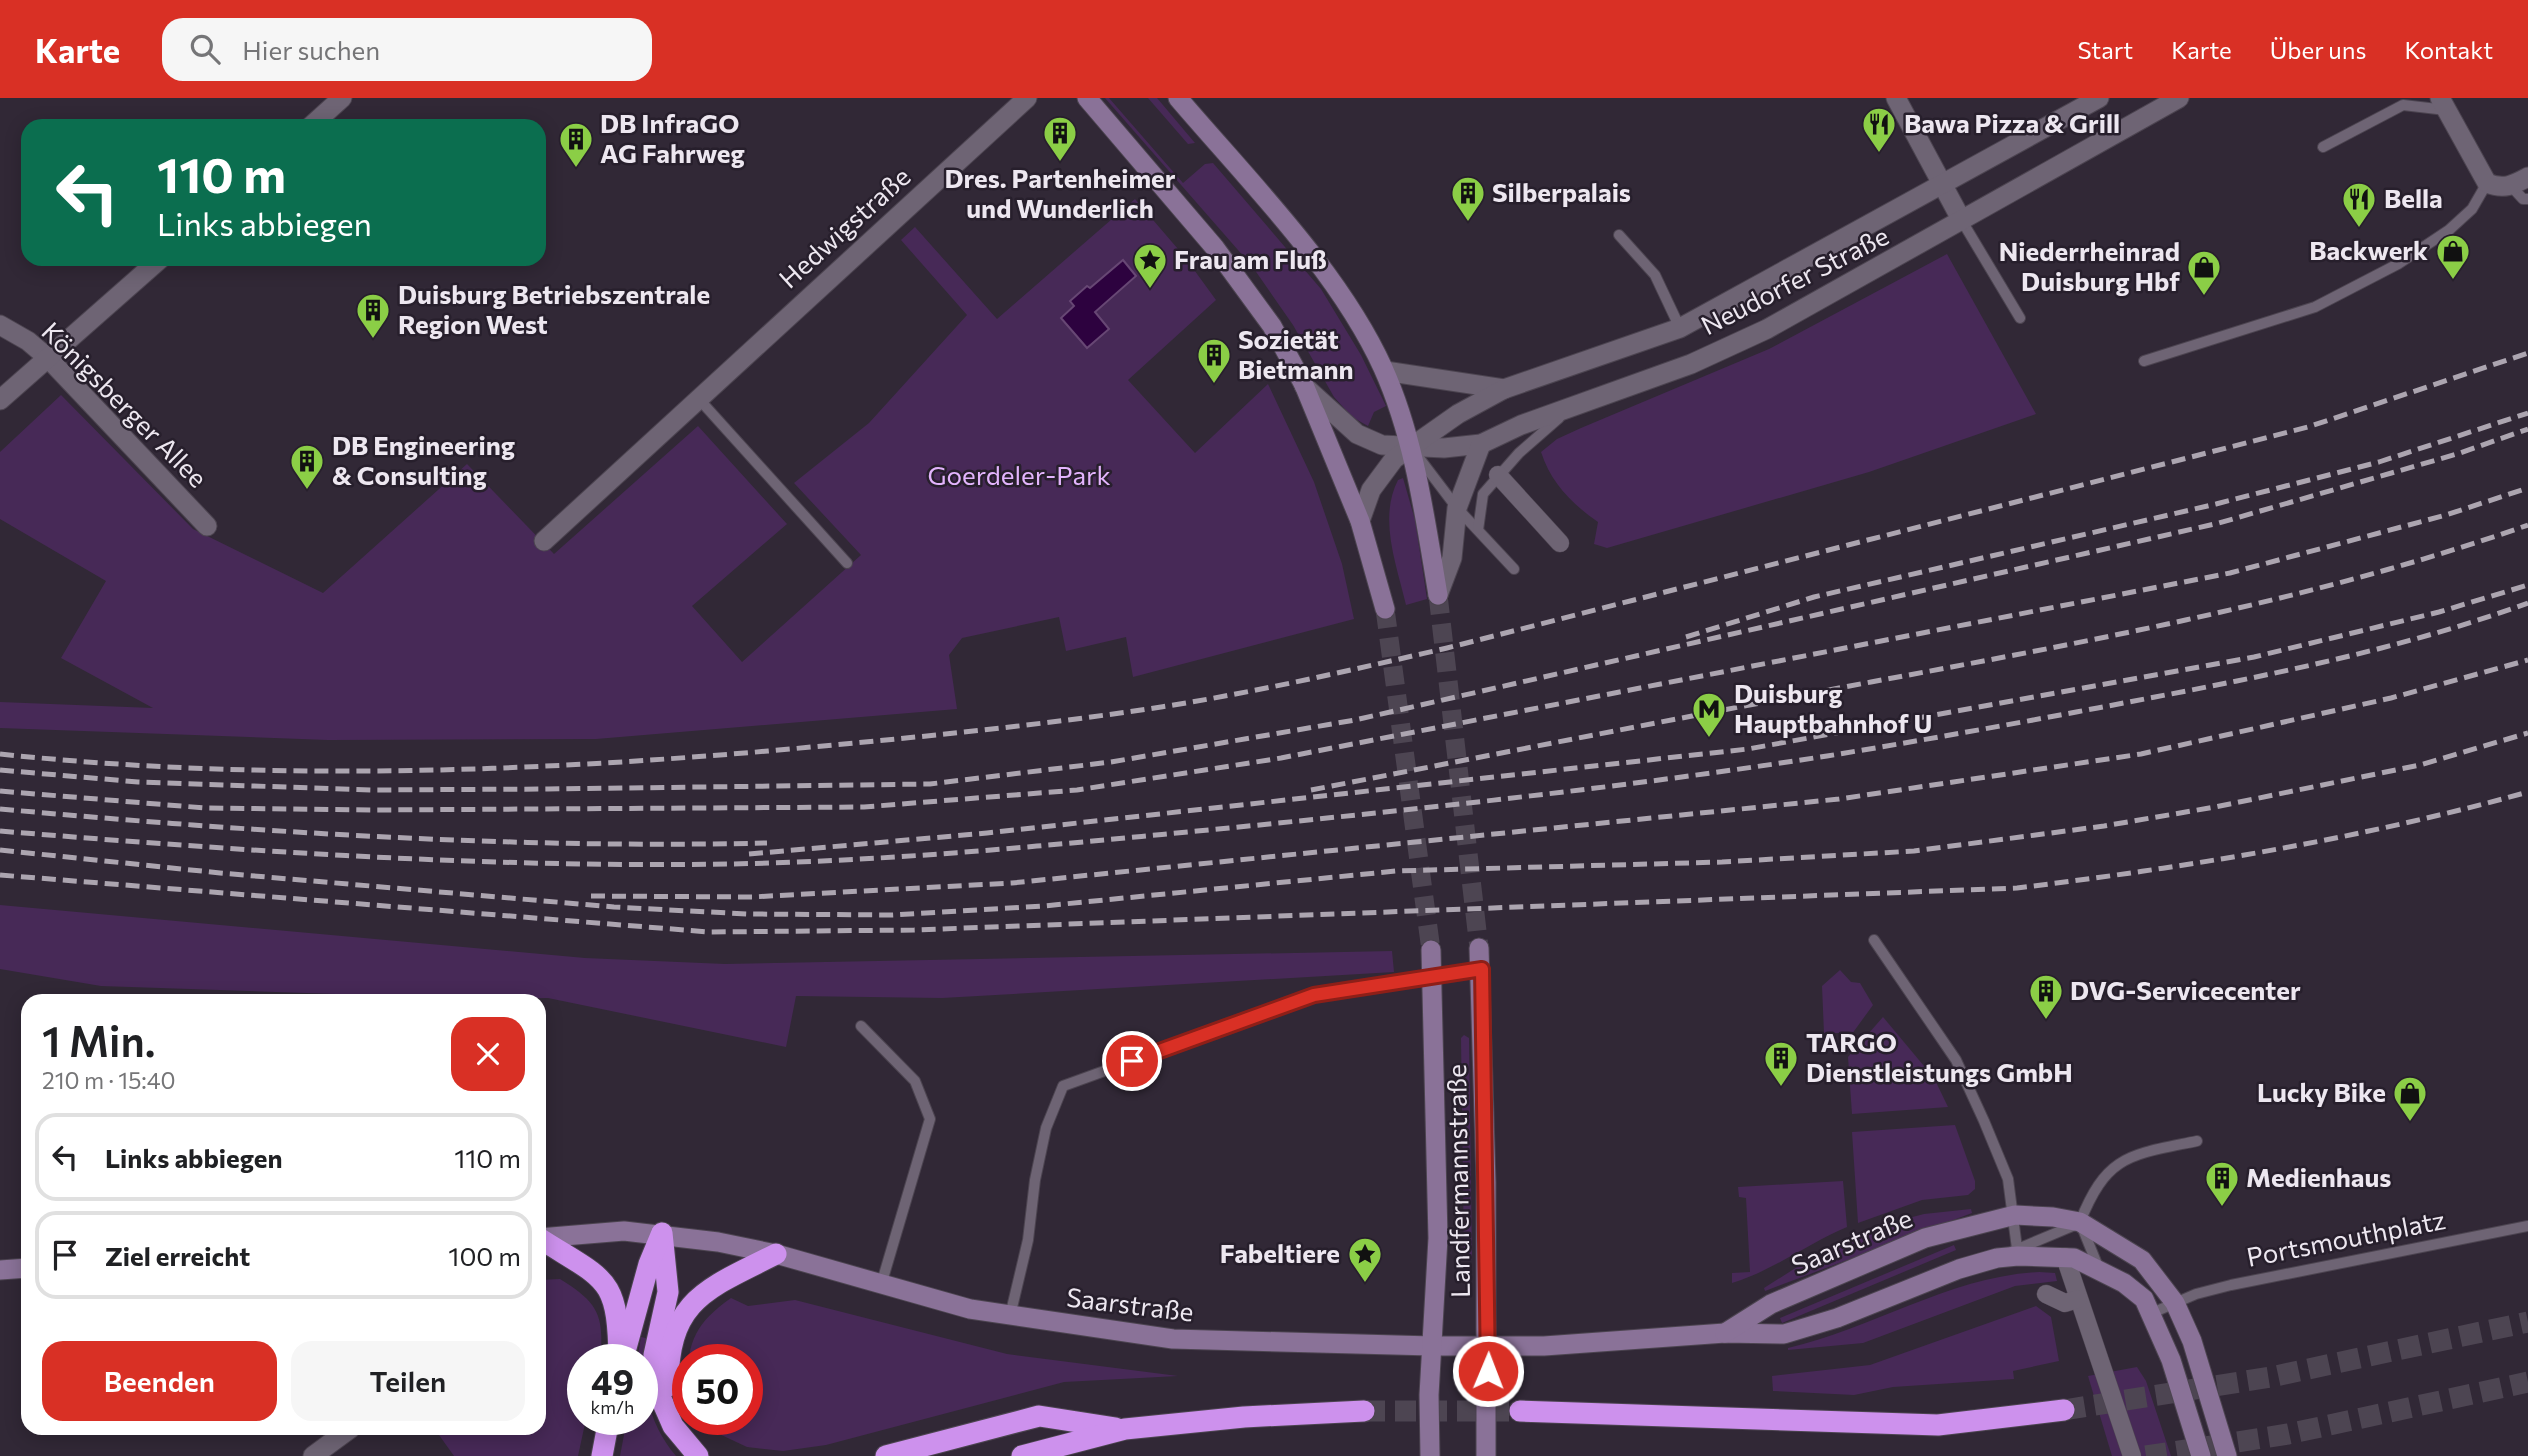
<!DOCTYPE html>
<html lang="de">
<meta charset="utf-8">
<style>
:root{--surface:#fff;--page:#f6f6f6;--text:#202124;--muted:#757577;--line:#e0e0e0;--accent:#d93025}
body{margin:0;font-family:Commissioner,sans-serif;background:var(--page);color:var(--text);height:100vh;display:flex;flex-direction:column;font-size:26px;white-space:nowrap}
*{box-sizing:border-box;margin:0}
p{font-size:23px;color:var(--muted)}
.icon{flex:none;width:38px;height:38px;fill:none;stroke:currentColor;stroke-width:2;stroke-linecap:round;stroke-linejoin:round}
.map{position:relative;flex:1;overflow:hidden}
.sheet{position:absolute;left:21px;top:896px;width:525px;height:441px;display:flex;flex-direction:column;background:var(--surface);border-radius:21px;box-shadow:0 4px 18px #0003}
.sheet>*{flex:none}
.top-card{position:absolute;left:21px;top:21px;width:525px;height:147px;border-radius:21px;box-shadow:0 4px 18px #0003;background:#0b6e4f;color:#fff;overflow:hidden}
.speed{position:absolute;left:567px;top:1246px;display:flex;gap:14px;font-size:35px;font-weight:700;text-align:center}
.speed>*{display:grid;place-content:center;width:91px;height:91px;border-radius:50%;background:var(--surface);box-shadow:0 4px 18px #0003;line-height:1}
.speed small{font-size:18px;font-weight:400}
.speed .limit{border:10px solid #d22;background:#fff;color:#111}
.pin{position:absolute;display:grid;place-items:center;width:60px;height:60px;color:#fff;margin:-30px;border:4px solid #fff;border-radius:50%;box-shadow:0 2px 7px #0007}
.me{position:absolute;width:77px;margin:-38px;rotate:1deg;stroke-linejoin:round;filter:drop-shadow(0 0 5px #0008)}
.turn{display:flex;align-items:center;gap:24px;height:147px;padding:0 21px;font-size:32px}
.turn .icon{width:91px;height:91px;stroke-width:2.5}
.turn b{display:block;font-size:49px;line-height:60px}
.round{display:grid;place-items:center;flex:none;width:74px;height:74px;border-radius:21px;background:var(--page)}
.head{display:flex;align-items:center;justify-content:space-between;height:119px;padding:0 21px}
h1{font-size:42px;font-weight:600;line-height:52px}
.cta{display:flex;gap:14px;margin-top:auto;padding:14px 21px}
.cta a{flex:1;height:80px;border-radius:21px;background:var(--accent);color:#fff;font-size:28px;font-weight:600;line-height:80px;text-align:center}
.cta a+a{background:var(--page);color:var(--text)}
ul{padding:0;list-style:none}
li{display:flex;align-items:center;gap:21px;height:88px;margin:0 14px 10px;padding:0 7px;border:4px solid var(--line);border-radius:21px}
li div{flex:1}
li b{display:block;font-size:26px}
li em{font-style:normal}
header{display:flex;align-items:center;gap:42px;box-sizing:border-box;height:98px;padding:0 35px;background:var(--accent);color:#fff}
header strong{font-size:33px}
nav{display:flex;gap:38px;margin-inline-start:auto;font-size:24px}
.search{width:490px;height:63px;background:var(--page);display:flex;align-items:center;gap:18px;box-sizing:border-box;padding:0 24px;border-radius:21px;color:var(--muted);font-size:26px}
.map>svg:first-child{display:block}
.green{fill:#472957}
.water{fill:#2d023f;stroke:#674774;stroke-width:2}
.lines{fill:none;stroke-linecap:round;stroke-linejoin:round}
.secondary-tunnel{stroke:#4d4552;stroke-width:19;stroke-dasharray:19 10;stroke-linecap:butt}
.motorway-tunnel{stroke:#4d4552;stroke-width:21;stroke-dasharray:21 10;stroke-linecap:butt}
.service-casing{stroke:#4c4450;stroke-width:12}
.pedestrian-casing{stroke:#4c4450;stroke-width:19}
.minor-casing{stroke:#4c4450;stroke-width:21}
.tertiary-casing{stroke:#4c4450;stroke-width:21}
.secondary-casing{stroke:#4c4450;stroke-width:21}
.motorway-casing{stroke:#4c4450;stroke-width:23}
.service{stroke:#6e6474;stroke-width:10}
.pedestrian{stroke:#6e6474;stroke-width:18}
.minor{stroke:#6e6474;stroke-width:19}
.tertiary{stroke:#6e6474;stroke-width:19}
.secondary{stroke:#8a7298;stroke-width:19}
.motorway{stroke:#cd91ed;stroke-width:21}
.rail{stroke:#aca5b0;stroke-width:5;stroke-dasharray:14 7;stroke-linecap:butt}
.route-casing{stroke:#8d1f18;stroke-width:18}
.route{stroke:#d93025;stroke-width:12}
.labels{text-anchor:middle;stroke-width:5;stroke-linejoin:round;paint-order:stroke}
.poi-label{font-size:26px;font-weight:bold;fill:#ede7f0;stroke:#271f2c;text-anchor:start}
.street-label{font-size:26px;fill:#ede7f0;stroke:#271f2c}
.park-label{font-size:26px;fill:#e3b4fd;stroke:#271f2c}
</style>
<header>
<strong>Karte</strong>
<div class="search"><svg class="icon" aria-label="search" viewBox="0 0 24 24"><circle cx="10" cy="10" r="6"/><path d="M15 15l6 6"/></svg>Hier suchen</div>
<nav><a>Start</a><a>Karte</a><a>Über uns</a><a>Kontakt</a></nav>
</header>
<div class="map">
<svg width="2528" height="1358" viewBox="0 0 2528 1358">
<rect width="100%" height="100%" fill="#312836"/>
<!-- green -->
<g class="green">
<polygon points="1105,0 1109,0 1183,85 1205,66 1213,65 1321,191 1361,257 1386,308 1374,314 1368,328 1352,319 1334,299 1293,227 1252,168"/>
<polygon points="1148,0 1157,0 1195,45 1188,46"/>
<polygon points="1135,101 1184,158 1216,202 1128,282 1195,355 1268,286 1314,384 1342,466 1354,521 1133,579 1126,539 1066,553 1059,519 962,540 949,557 957,611 596,641 328,642 0,630 0,604 153,610 61,560 106,483 0,421 0,354 61,297 193,431 323,495 467,366 554,456 698,328 787,426 692,508 742,564 861,457 794,385 869,325 967,217 901,142 915,129 997,221"/>
<path d="M1947,156l89,160 -167,58 -262,76 -13,-4 4,-22c-26,-18 -47,-39 -57,-70l16,-13 24,-11 188,-79z"/>
<path d="M1403,380l12,42 12,79 -21,6c-9,-39 -28,-86 -8,-125z"/>
<polygon points="0,807 585,860 725,866 1392,853 1394,874 942,900 796,898 786,949 548,900 375,903 335,896 101,888 0,871"/>
<polygon points="1840,872 1851,884 1860,885 1873,907 1849,940 1845,935 1824,935 1822,888"/>
<polygon points="1883,919 1934,980 1948,1009 1852,1016 1848,959"/>
<polygon points="1464,937 1469,940 1472,1162 1464,1162 1461,940"/>
<polygon points="1955,1027 1975,1083 1975,1091 1968,1097 1922,1102 1858,1125 1852,1034"/>
<path d="M1843,1083l4,46c-40,17 -73,43 -115,56v-10l18,-1 -4,-74 -7,-1 -1,-10z"/>
<polygon points="1971,1111 1972,1115 1765,1193 1764,1190 1824,1152 1897,1123 1924,1116"/>
<polygon points="1954,1147 1956,1152 1782,1225 1780,1220"/>
<path d="M2039,1174l16,1 2,8 -42,5 -152,57 -75,7v-2c84,-19 163,-72 251,-76z"/>
<path d="M560,1181c37,23 45,35 40,81h-17v59h3l-8,37h-124l-20,-28h105v-148z"/>
<path d="M731,1200l17,8 47,-6 212,54 171,22 -114,6 -238,63 -43,6 -36,-4 -32,-15 -9,-13h41v-59h-59v25l-1,-3c1,-42 9,-59 44,-84z"/>
<polygon points="2036,1208 2051,1219 2059,1263 2013,1273 2014,1281 1893,1289 1854,1297 1773,1293 1772,1278 1870,1267"/>
<path d="M641,1239l9,2c-10,44 -3,82 26,117h-56l7,-37h15v-59h-5z"/>
<polygon points="2137,1269 2146,1283 2171,1358 2112,1358 2088,1278"/>
</g>
<!-- water -->
<polygon class="water" points="1123,162 1136,178 1095,214 1109,231 1087,250 1061,220 1074,208 1070,203 1087,188 1090,190"/>
<g class="lines">
<!-- secondary-tunnel -->
<g class="secondary-tunnel">
<polyline points="1438,497 1479,850"/>
<polyline points="1385,511 1431,852"/>
</g>
<!-- motorway-tunnel -->
<g class="motorway-tunnel">
<polyline points="2064,1312 2271,1279 2528,1224"/>
<polyline points="1364,1313 1520,1313"/>
<polyline points="2146,1358 2288,1336 2528,1284"/>
</g>
<defs>
<g id="service">
<polyline points="2323,49 2403,7 2446,12"/>
<polyline points="2511,88 2523,101 2528,101"/>
<polyline points="1962,123 2020,220"/>
<polyline points="1619,137 1655,177 1680,230"/>
<polyline points="2144,263 2315,209 2398,166 2449,132 2472,111 2487,85"/>
<polyline points="698,300 847,465"/>
<polyline points="1416,356 1457,410 1514,471"/>
<polyline points="1478,432 1483,396 1519,355 1559,320"/>
<polyline points="1874,842 1956,962 1984,1023 2008,1081 2018,1158"/>
<polyline points="861,928 915,983 930,1021 881,1187"/>
<polyline points="2013,1153 2075,1127"/>
<path d="M2099,1171l-19,-47c27,-68 50,-67 117,-81"/>
<polyline points="2152,1215 2196,1196 2231,1187 2528,1128"/>
<polyline points="1010,1218 1028,1142 1035,1082 1046,1030 1063,988 1314,897 1481,871"/>
</g>
<g id="pedestrian">
<polyline points="1498,377 1560,445"/>
<polyline points="2065,1159 2132,1358"/>
<polyline points="2046,1196 2065,1205 2078,1201"/>
</g>
<g id="minor">
<polyline points="1896,0 1962,123"/>
<path d="M2440,0l47,85c17,7 26,2 41,-6"/>
<polyline points="0,227 28,243 48,260 207,428"/>
<polyline points="544,443 1027,0"/>
<polyline points="313,1358 351,1330"/>
</g>
<g id="tertiary">
<polyline points="311,28 342,0"/>
<polyline points="1385,273 1504,291"/>
<polyline points="1304,288 1357,336 1382,347 1444,350 1481,346 1521,327 1691,266 1767,231 2179,0"/>
<polyline points="0,302 160,161"/>
<polyline points="1360,423 1371,392 1394,361 1458,316 1504,291 1680,230 2099,0"/>
<polyline points="1438,497 1452,460 1457,410 1481,346"/>
</g>
<g id="secondary">
<polyline points="1087,0 1215,150 1272,228 1304,287 1360,423 1385,511"/>
<path d="M1178,0c69,81 161,173 205,270 32,71 42,151 55,227"/>
<polyline points="1479,850 1486,1084 1486,1358"/>
<polyline points="539,1140 624,1133 718,1144 776,1156 970,1211 1173,1241 1432,1248 1544,1248 1725,1235 1784,1236 1837,1220 1959,1171 1997,1160 2018,1158 2074,1160 2124,1185 2144,1201 2171,1262 2201,1358"/>
<polyline points="0,1172 28,1170"/>
<polyline points="1725,1235 1771,1206 1925,1140 2015,1117 2053,1119 2080,1124 2142,1162 2175,1205 2192,1243 2227,1358"/>
<polyline points="1430,1358 1429,1297 1438,1140 1431,852"/>
</g>
<g id="motorway">
<polyline points="662,1135 668,1194 654,1257 655,1287 673,1328 698,1358"/>
<path d="M539,1140c67,43 79,37 80,122"/>
<polyline points="626,1250 649,1166 661,1137"/>
<path d="M668,1288c0,-87 39,-97 108,-132"/>
<polyline points="1520,1313 1938,1327 2064,1312"/>
<polyline points="602,1358 609,1321"/>
<polyline points="886,1358 1039,1318 1116,1330"/>
<polyline points="1022,1358 1125,1331 1244,1319 1364,1313"/>
</g>
</defs>
<!-- service casing -->
<use href="#service" class="service-casing"/>
<!-- pedestrian casing -->
<use href="#pedestrian" class="pedestrian-casing"/>
<!-- minor casing -->
<use href="#minor" class="minor-casing"/>
<!-- tertiary casing -->
<use href="#tertiary" class="tertiary-casing"/>
<!-- secondary casing -->
<use href="#secondary" class="secondary-casing"/>
<!-- motorway casing -->
<use href="#motorway" class="motorway-casing"/>
<!-- service -->
<use href="#service" class="service"/>
<!-- pedestrian -->
<use href="#pedestrian" class="pedestrian"/>
<!-- minor -->
<use href="#minor" class="minor"/>
<!-- tertiary -->
<use href="#tertiary" class="tertiary"/>
<!-- secondary -->
<use href="#secondary" class="secondary"/>
<!-- motorway -->
<use href="#motorway" class="motorway"/>
<!-- rail -->
<g class="rail">
<polyline points="1686,539 1814,499 2216,406 2379,364 2528,315"/>
<path d="M0,656c254,27 513,19 768,-3 131,-12 262,-24 393,-44 96,-15 191,-37 286,-59l861,-221 220,-74"/>
<polyline points="0,672 138,684 371,692 548,691 930,686 1111,664 1355,622 2219,425 2457,356 2528,331"/>
<path d="M1311,692c186,-36 373,-73 560,-108 221,-41 444,-82 657,-157"/>
<polyline points="0,693 205,710 374,712 864,709 1077,692 1281,660 2230,475 2446,417 2528,390"/>
<path d="M0,711c255,23 511,40 767,34"/>
<path d="M0,733c242,20 487,37 730,33 167,-3 333,-20 499,-36 200,-20 399,-41 598,-72 110,-18 219,-38 328,-59 126,-24 252,-50 373,-94"/>
<polyline points="0,752 220,775 614,809 747,816 893,817 1044,808 1396,773 1722,764 1914,753 2104,728 2215,709 2420,667 2528,635"/>
<polyline points="749,756 987,735 1748,651 2254,559 2439,514 2528,487"/>
<path d="M0,777l709,57 205,-2 1103,-42c172,-21 343,-49 511,-96"/>
<polyline points="591,798 752,799 1012,785 1839,701 2141,656 2391,600 2528,562"/>
</g>
</g>
<g class="lines">
<defs>
<polyline id="route" points="1132,963 1314,897 1482,871 1488,1273"/>
</defs>
<!-- route casing -->
<use href="#route" class="route-casing"/>
<!-- route -->
<use href="#route" class="route"/>
</g>
<!-- icons -->
<defs>
<symbol id="restaurant-pin" viewBox="-11 -11 22 30"><path d="M0 17L-7.5 6A9.5 9.5 0 1 1 7.5 6Z" fill="#8bce46" stroke="#271f2c"/><path d="M-5-6h1v4h1v-4h1v4h1v-4h1v5L-1.5 .5V6h-2V.5L-5-1ZM5-6V6H3V1.5H1.5Q1.5-4 5-6Z" fill="#111"/></symbol>
<symbol id="building-pin" viewBox="-11 -11 22 30"><path d="M0 17L-7.5 6A9.5 9.5 0 1 1 7.5 6Z" fill="#8bce46" stroke="#271f2c"/><path d="M-4-6H4V6H1V3H-1V6H-4ZM-2.5-4.3h1.7v1.8h-1.7ZM.8-4.3h1.7v1.8H.8ZM-2.5-1h1.7V.8h-1.7ZM.8-1h1.7V.8H.8Z" fill="#111"/></symbol>
<symbol id="shop-pin" viewBox="-11 -11 22 30"><path d="M0 17L-7.5 6A9.5 9.5 0 1 1 7.5 6Z" fill="#8bce46" stroke="#271f2c"/><path d="M-5-2.5h2.3a2.7 3.5 0 0 1 5.4 0H5L5.5 6h-11ZM-1.5-2.5h3a1.5 2.3 0 0 0-3 0Z" fill="#111"/></symbol>
<symbol id="sight-pin" viewBox="-11 -11 22 30"><path d="M0 17L-7.5 6A9.5 9.5 0 1 1 7.5 6Z" fill="#8bce46" stroke="#271f2c"/><path d="M0-6L1.8-2.2L6-1.7L2.9 1.2L3.7 5.4L0 3.3L-3.7 5.4L-2.9 1.2L-6-1.7L-1.8-2.2Z" fill="#111"/></symbol>
<symbol id="metro-pin" viewBox="-11 -11 22 30"><path d="M0 17L-7.5 6A9.5 9.5 0 1 1 7.5 6Z" fill="#8bce46" stroke="#271f2c"/><path d="M-5.5 5V-5H-3L0 0L3-5H5.5V5H3V-.5L0 4L-3-.5V5Z" fill="#111"/></symbol>
</defs>
<g fill-rule="evenodd">
<use href="#restaurant-pin" x="1860" y="7" width="38" height="52"/>
<use href="#building-pin" x="1041" y="16" width="38" height="52"/>
<use href="#building-pin" x="557" y="22" width="38" height="52"/>
<use href="#building-pin" x="1449" y="76" width="38" height="52"/>
<use href="#restaurant-pin" x="2340" y="82" width="38" height="52"/>
<use href="#shop-pin" x="2434" y="134" width="38" height="52"/>
<use href="#sight-pin" x="1131" y="143" width="38" height="52"/>
<use href="#shop-pin" x="2185" y="150" width="38" height="52"/>
<use href="#building-pin" x="354" y="193" width="38" height="52"/>
<use href="#building-pin" x="1195" y="238" width="38" height="52"/>
<use href="#building-pin" x="288" y="344" width="38" height="52"/>
<use href="#metro-pin" x="1690" y="592" width="38" height="52"/>
<use href="#building-pin" x="2027" y="874" width="38" height="52"/>
<use href="#building-pin" x="1762" y="941" width="38" height="52"/>
<use href="#shop-pin" x="2391" y="976" width="38" height="52"/>
<use href="#building-pin" x="2203" y="1061" width="38" height="52"/>
<use href="#sight-pin" x="1346" y="1137" width="38" height="52"/>
</g>
<g class="labels">
<!-- poi labels -->
<g class="poi-label">
<text x="600" y="35">DB InfraGO<tspan x="600" dy="30">AG Fahrweg</tspan></text>
<text x="1904" y="35">Bawa Pizza &amp; Grill</text>
<text x="1060" y="90" text-anchor="middle">Dres. Partenheimer<tspan x="1060" dy="30">und Wunderlich</tspan></text>
<text x="1492" y="104">Silberpalais</text>
<text x="2384" y="110">Bella</text>
<text x="2428" y="162" text-anchor="end">Backwerk</text>
<text x="2180" y="163" text-anchor="end">Niederrheinrad<tspan x="2180" dy="30">Duisburg Hbf</tspan></text>
<text x="1174" y="171">Frau am Fluß</text>
<text x="398" y="206">Duisburg Betriebszentrale<tspan x="398" dy="30">Region West</tspan></text>
<text x="1238" y="251">Sozietät<tspan x="1238" dy="30">Bietmann</tspan></text>
<text x="332" y="357">DB Engineering<tspan x="332" dy="30">&amp; Consulting</tspan></text>
<text x="1734" y="605">Duisburg<tspan x="1734" dy="30">Hauptbahnhof U</tspan></text>
<text x="2070" y="902">DVG-Servicecenter</text>
<text x="1806" y="954">TARGO<tspan x="1806" dy="30">Dienstleistungs GmbH</tspan></text>
<text x="2386" y="1004" text-anchor="end">Lucky Bike</text>
<text x="2246" y="1089">Medienhaus</text>
<text x="1340" y="1165" text-anchor="end">Fabeltiere</text>
</g>
<!-- street labels -->
<g class="street-label">
<text transform="translate(845 130) rotate(-42)" y="9">Hedwigstraße</text>
<text transform="translate(1795 183) rotate(-27)" y="9">Neudorfer Straße</text>
<text transform="translate(124 307) rotate(45)" y="9">Königsberger Allee</text>
<text transform="translate(1459 1083) rotate(-91)" y="9">Landfermannstraße</text>
<text transform="translate(2346 1141) rotate(-11)" y="9">Portsmouthplatz</text>
<text transform="translate(1852 1144) rotate(-23)" y="9">Saarstraße</text>
<text transform="translate(1130 1207) rotate(7)" y="9">Saarstraße</text>
</g>
<!-- park labels -->
<g class="park-label">
<text x="1019" y="387">Goerdeler-Park</text>
</g>
</g>
</svg>
<div class="speed"><div>49<small>km/h</small></div><div class="limit">50</div></div>
<div class="pin" style="left:1132px;top:963px;background:#d93025"><svg class="icon" aria-label="arrive" viewBox="0 0 24 24"><path d="M6 21V4h12l-3 4 3 4H6"/></svg></div>
<svg class="me" style="left:1488px;top:1273px" viewBox="-20 -20 40 40"><circle r="17" fill="#d93025" stroke="#fff" stroke-width="3"/><path d="M0-11L8 9 0 5-8 9z" fill="#fff"/></svg>
<div class="top-card">
<div class="turn"><svg class="icon" aria-label="left" viewBox="0 0 24 24"><path d="M17 20v-9H6M10 6l-5 5 5 5"/></svg><div><b>110 m</b>Links abbiegen</div></div>
</div>
<section class="sheet">
<div class="head"><div><h1>1 Min.</h1><p>210 m · 15:40</p></div><a class="round" style="background:#d93025;color:#fff"><svg class="icon" aria-label="close" viewBox="0 0 24 24"><path d="M6 6l12 12M18 6L6 18"/></svg></a></div>
<ul>
<li><svg class="icon" aria-label="left" viewBox="0 0 24 24"><path d="M17 20v-9H6M10 6l-5 5 5 5"/></svg><div><b>Links abbiegen</b></div><em>110 m</em></li>
<li><svg class="icon" aria-label="arrive" viewBox="0 0 24 24"><path d="M6 21V4h12l-3 4 3 4H6"/></svg><div><b>Ziel erreicht</b></div><em>100 m</em></li>
</ul>
<div class="cta"><a>Beenden</a><a>Teilen</a></div>
</section>
</div>
